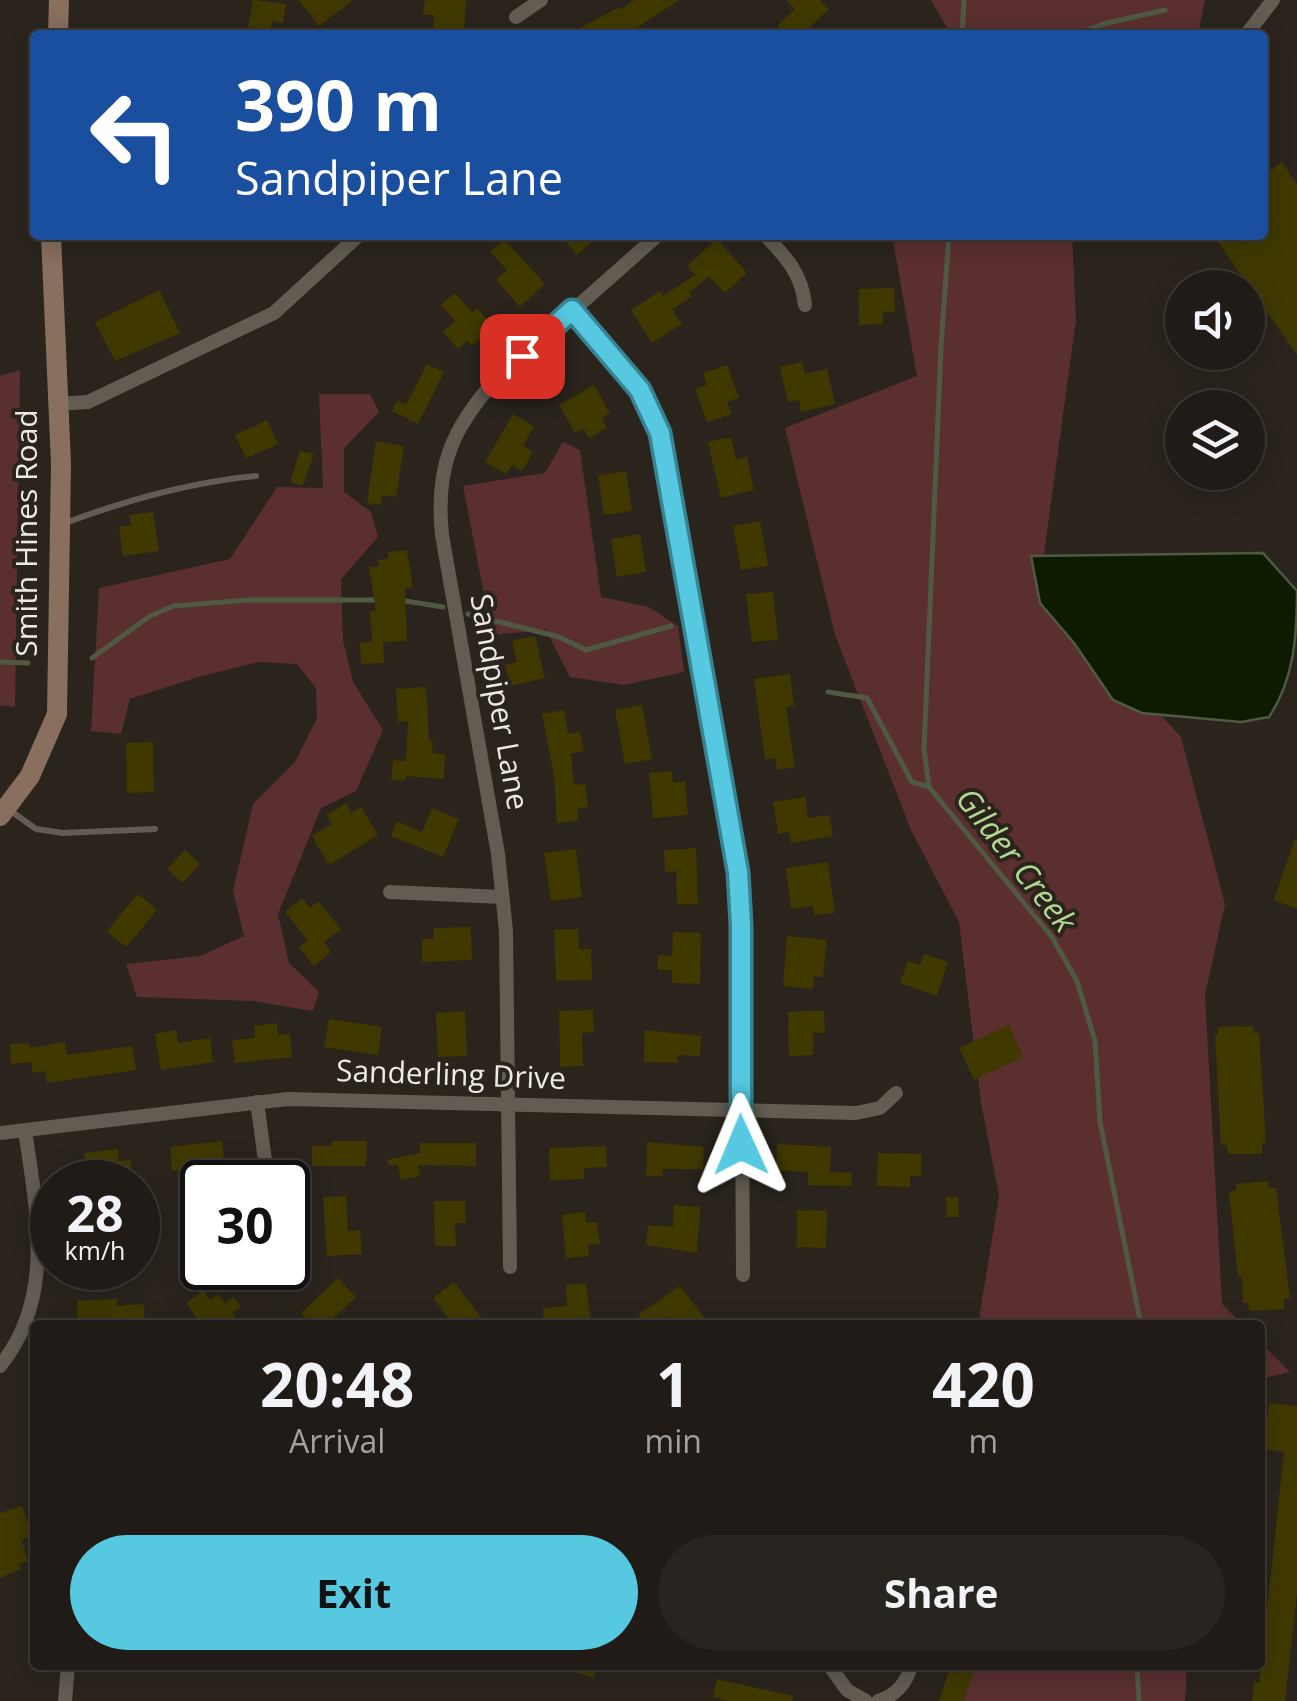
<!DOCTYPE html>
<style>
:root{--surface:#201b16;--page:#28241f;--text:#f1f3f6;--muted:#a2a1a1;--line:#3d3935;--accent:#56c9e1}
body{margin:0;font-family:"Open Sans",sans-serif;background:var(--page);color:var(--text);height:100vh;display:flex;flex-direction:column;font-size:38px;white-space:nowrap}
*{box-sizing:border-box;margin:0}
p{font-size:32px;color:var(--muted)}
.icon{flex:none;width:55px;height:55px;fill:none;stroke:currentColor;stroke-width:2;stroke-linecap:round;stroke-linejoin:round}
.map{position:relative;flex:1;overflow:hidden}
.details{position:absolute;left:30px;top:1320px;width:1235px;height:350px;display:flex;flex-direction:column;background:var(--surface);border-radius:10px;box-shadow:0 5px 25px #0003,0 0 0 2px var(--line)}
.details>*{flex:none}
.top-card{position:absolute;left:30px;top:30px;width:1238px;height:210px;border-radius:10px;box-shadow:0 5px 25px #0003,0 0 0 2px var(--line);background:#1a4fa0;color:#fff;overflow:hidden}
.buttons{position:absolute;left:1165px;top:270px;display:grid;gap:20px}
.buttons a{display:grid;place-items:center;width:100px;height:100px;border-radius:50%;background:var(--surface);box-shadow:0 5px 25px #0003,0 0 0 2px var(--line);font-size:50px}
.speed{position:absolute;left:30px;top:1160px;display:flex;gap:20px;font-size:50px;font-weight:700;text-align:center}
.speed>*{display:grid;place-content:center;width:130px;height:130px;border-radius:50%;background:var(--surface);box-shadow:0 5px 25px #0003,0 0 0 2px var(--line);line-height:1}
.speed small{font-size:25px;font-weight:400}
.speed .limit{border:5px solid #111;border-radius:15px;background:#fff;color:#111}
.pin{position:absolute;display:grid;place-items:center;width:85px;height:85px;color:#fff;margin:-42px;border-radius:20px;box-shadow:0 5px 15px #0006}
.me{position:absolute;width:110px;margin:-55px;rotate:359deg;stroke-linejoin:round;filter:drop-shadow(0 0 8px #0008)}
.turn{display:flex;align-items:center;gap:35px;height:210px;padding:0 40px;font-size:45px}
.turn .icon{width:130px;height:130px;stroke-width:2.5}
.turn b{display:block;font-size:70px;line-height:85px}
.eta{display:flex;justify-content:space-evenly;align-items:center;height:170px;text-align:center}
.eta b{font-size:60px;font-weight:700;line-height:70px}
.primary-button{display:flex;gap:20px;margin-top:auto;padding:20px 40px}
.primary-button a{flex:1;height:115px;border-radius:60px;background:var(--accent);color:#111;font-size:40px;font-weight:700;line-height:115px;text-align:center}
.primary-button a+a{background:var(--page);color:var(--text)}
.map>svg:first-child{display:block}
.green{fill:#5b2f30}
.water{fill:#0d1b00;stroke:#505944;stroke-width:2.5}
.lines{fill:none;stroke-linecap:round;stroke-linejoin:round}
.stream{stroke:#505944;stroke-width:5}
.building{fill:#3f3900}
.lane{stroke:#625c53;stroke-width:6}
.street{stroke:#625c53;stroke-width:14}
.secondary{stroke:#886f5e;stroke-width:20}
.route-casing{stroke:#388392;stroke-width:25}
.route{stroke:#56c9e1;stroke-width:18}
.labels{text-anchor:middle;stroke-width:8;stroke-linejoin:round;paint-order:stroke}
.street-label{font-size:30px;fill:#ede9e4;stroke:#2a241d}
.water-label{font-size:32px;font-style:italic;fill:#b3d892;stroke:#2a241d}
</style>
<div class="map">
<svg width="1297" height="1701" viewBox="0 0 1297 1701">
<rect width="100%" height="100%" fill="#2a241d"/>
<!-- green -->
<g class="green">
<polygon points="931,0 1205,0 1198,35 951,35"/>
<polygon points="892,235 1072,235 1076,320 1040,583 1181,737 1225,904 1205,995 1222,1304 1243,1325 978,1325 999,1196 981,1102 959,922 911,830 835,635 785,428 917,376"/>
<polygon points="20,370 15,707 0,705 0,376"/>
<polygon points="319,394 370,394 379,412 344,448 344,492 371,512 378,537 341,579 343,640 353,682 383,730 356,791 321,808 278,914 289,963 319,992 313,1011 253,1001 137,997 126,964 200,956 244,936 233,891 253,804 295,762 317,718 316,688 297,664 258,662 198,677 130,699 121,734 91,731 99,588 230,559 277,487 323,488"/>
<polygon points="563,442 580,450 601,597 649,607 678,626 684,672 624,685 570,677 546,630 492,635 463,486 545,473"/>
<polygon points="1260,1342 1290,1372 1260,1379"/>
<polygon points="961,1665 1187,1665 1185,1701 961,1701"/>
</g>
<!-- water -->
<path class="water" d="M1263,553l34,38c0,45 -3,89 -28,126l-28,5 -99,-9 -29,-13 -39,-57 -34,-40 -9,-47z"/>
<g class="lines">
<!-- stream -->
<g class="stream">
<polyline points="962,35 964,0"/>
<polyline points="1073,35 1103,24 1165,10"/>
<polyline points="949,235 941,346 924,750 929,787 1052,937 1077,981 1095,1041 1100,1122 1141,1325"/>
<polyline points="399,600 443,607"/>
<polyline points="468,614 559,637 586,650 671,626"/>
<polyline points="92,658 150,616 174,606 248,600 378,600"/>
<polyline points="0,662 28,663"/>
<polyline points="828,692 867,698 912,782 929,787"/>
<polyline points="1137,1665 1139,1701"/>
</g>
</g>
<!-- building -->
<g class="building">
<polygon points="253,0 286,4 283,23 272,21 270,31 248,27"/>
<polygon points="299,0 353,0 319,26"/>
<polygon points="425,0 466,0 464,30 433,28 434,15 423,15"/>
<polygon points="634,0 679,0 626,35 567,35 619,7 621,10"/>
<polygon points="786,0 820,0 829,9 801,35 785,35 777,26 795,9"/>
<polygon points="1282,162 1297,184 1297,355 1213,235 1262,235 1262,176"/>
<polygon points="560,235 600,235 577,255"/>
<polygon points="504,239 545,284 520,307 496,280 507,270 490,252"/>
<polygon points="717,239 747,273 725,293 709,276 689,293 692,297 672,309 682,324 652,343 631,310 660,291 663,296 695,275 687,266"/>
<polygon points="894,288 895,312 883,312 883,324 859,325 859,289"/>
<polygon points="159,290 180,333 115,361 95,322"/>
<polygon points="455,293 473,313 477,308 494,327 472,346 467,341 458,349 443,332 455,321 441,305"/>
<polygon points="802,362 805,374 827,369 835,404 801,412 799,400 788,402 780,367"/>
<polygon points="427,364 444,372 418,424 392,411 397,400 406,405"/>
<polygon points="727,365 739,398 727,402 731,414 707,422 695,389 707,385 703,373"/>
<polygon points="594,385 610,413 602,418 607,428 589,438 584,429 575,433 559,405"/>
<polygon points="513,414 534,426 523,446 533,452 522,471 512,465 506,474 485,462"/>
<polygon points="267,420 278,444 246,458 235,435"/>
<polygon points="731,437 736,460 747,457 754,490 721,498 708,442"/>
<polygon points="376,441 404,446 396,497 382,495 381,505 367,503"/>
<polygon points="300,451 314,454 303,486 290,482"/>
<polygon points="626,471 632,511 604,515 598,475"/>
<polygon points="153,512 159,551 123,556 119,527 131,525 129,515"/>
<polygon points="760,521 768,566 741,570 733,526"/>
<polygon points="640,534 646,572 617,577 611,539"/>
<polygon points="407,550 413,587 405,589 407,641 383,642 384,663 361,664 360,643 372,642 370,611 376,611 369,567 379,566 378,560 388,558 388,552"/>
<polygon points="773,592 778,640 752,642 746,594"/>
<polygon points="535,636 545,678 510,686 505,665 517,662 512,641"/>
<polygon points="790,674 794,706 786,707 795,767 777,770 775,758 765,760 754,679"/>
<polygon points="426,687 429,741 433,741 432,753 445,754 444,779 406,776 405,781 391,780 393,760 406,761 408,721 398,722 396,689"/>
<polygon points="642,705 652,759 625,764 615,710"/>
<polygon points="564,710 568,734 580,732 584,751 571,754 574,785 585,784 588,807 577,809 579,820 557,823 554,776 542,714"/>
<polygon points="153,742 154,792 127,793 126,743"/>
<polygon points="672,771 673,783 685,781 688,815 653,818 649,773"/>
<polygon points="805,797 808,818 829,815 833,836 791,843 789,832 778,834 773,802"/>
<polygon points="346,803 351,813 361,807 378,835 329,865 312,836 332,824 326,815"/>
<polygon points="432,808 459,819 443,857 391,836 397,821 422,832"/>
<polygon points="1295,839 1297,839 1297,909 1274,900"/>
<polygon points="696,848 698,904 677,904 676,871 665,872 664,850"/>
<polygon points="576,849 582,897 551,901 544,853"/>
<polygon points="185,850 200,864 183,883 167,869"/>
<polygon points="828,862 835,913 814,915 813,906 791,909 786,868"/>
<polygon points="138,894 157,910 126,947 107,931"/>
<polygon points="302,898 310,908 318,901 341,929 324,942 331,952 314,966 299,947 308,940 285,912"/>
<polygon points="471,927 472,960 422,962 422,939 434,939 434,928"/>
<polygon points="578,929 579,949 591,949 592,980 556,981 554,930"/>
<polygon points="673,932 701,933 700,984 672,983 672,970 658,970 658,955 672,956"/>
<polygon points="787,936 827,940 823,977 814,976 813,989 783,986"/>
<polygon points="924,954 948,962 937,996 900,983 908,961 920,965"/>
<polygon points="593,1010 594,1032 582,1033 583,1066 560,1067 559,1011"/>
<polygon points="465,1011 467,1056 438,1057 436,1013"/>
<polygon points="805,1011 824,1011 825,1033 813,1033 813,1055 789,1056 788,1012"/>
<polygon points="329,1019 382,1027 378,1055 324,1047"/>
<polygon points="277,1023 278,1035 290,1034 292,1057 235,1063 232,1040 255,1038 254,1026"/>
<polygon points="1009,1025 1023,1057 974,1080 959,1048"/>
<polygon points="1253,1026 1254,1033 1259,1033 1266,1142 1262,1143 1262,1154 1228,1154 1227,1145 1221,1145 1215,1035 1218,1035 1218,1027"/>
<polygon points="176,1030 178,1043 210,1038 213,1062 161,1070 155,1034"/>
<polygon points="645,1030 701,1036 700,1056 678,1055 677,1063 644,1062"/>
<polygon points="65,1042 67,1055 132,1046 136,1070 47,1083 45,1071 33,1073 31,1062 11,1064 10,1044 29,1043 29,1048"/>
<polygon points="222,1141 226,1182 194,1182 193,1169 172,1171 170,1147"/>
<polygon points="332,1141 367,1141 366,1166 312,1166 312,1146 332,1146"/>
<polygon points="647,1142 704,1147 703,1169 663,1169 663,1176 646,1176"/>
<polygon points="420,1143 476,1143 476,1166 418,1165 420,1176 401,1180 398,1165 388,1165 387,1160 420,1153"/>
<polygon points="777,1144 831,1147 830,1172 852,1173 851,1186 808,1185 808,1172 776,1170"/>
<polygon points="606,1146 607,1167 584,1168 584,1179 550,1180 549,1148"/>
<polygon points="118,1149 119,1161 130,1160 133,1182 77,1182 75,1167 86,1165 84,1153"/>
<polygon points="878,1153 922,1154 921,1176 910,1176 910,1187 877,1186"/>
<polygon points="1268,1181 1269,1188 1276,1188 1290,1298 1284,1299 1284,1309 1249,1311 1248,1303 1243,1303 1242,1277 1238,1277 1229,1192 1236,1190 1236,1184"/>
<polygon points="346,1196 348,1231 360,1230 362,1254 327,1256 323,1197"/>
<polygon points="946,1197 958,1197 959,1217 947,1217"/>
<polygon points="434,1201 465,1201 466,1223 455,1223 456,1246 435,1246"/>
<polygon points="674,1205 700,1207 697,1253 646,1245 648,1225 673,1227"/>
<polygon points="797,1210 827,1211 826,1248 797,1247"/>
<polygon points="585,1212 586,1223 597,1222 600,1244 588,1245 589,1256 566,1258 562,1215"/>
<polygon points="202,1243 202,1279 195,1280 193,1267 182,1269 181,1257 192,1256 190,1245"/>
<polygon points="338,1278 356,1297 326,1325 312,1325 301,1313"/>
<polygon points="454,1282 487,1325 454,1325 433,1298"/>
<polygon points="586,1283 591,1325 544,1325 543,1308 567,1306 566,1285"/>
<polygon points="680,1286 706,1320 699,1325 673,1325 668,1317 657,1325 646,1325 638,1315"/>
<polygon points="203,1291 210,1300 218,1294 225,1303 234,1297 241,1307 232,1313 241,1325 202,1325 186,1303"/>
<polygon points="117,1299 117,1306 144,1304 145,1325 78,1325 77,1301"/>
<polygon points="1269,1403 1297,1406 1297,1593 1285,1701 1252,1701 1254,1682 1259,1683 1284,1452 1264,1449"/>
<polygon points="22,1506 32,1535 22,1540 28,1561 20,1564 21,1569 0,1578 0,1513"/>
<polygon points="562,1665 598,1665 594,1678 561,1668"/>
<polygon points="951,1665 976,1665 964,1701 939,1701"/>
<polygon points="717,1679 793,1696 792,1701 729,1701 713,1697"/>
</g>
<g class="lines">
<!-- lane -->
<g class="lane">
<path d="M65,523c62,-23 126,-41 191,-47"/>
<polyline points="8,809 36,829 63,833 155,829"/>
</g>
<!-- street -->
<g class="street">
<polyline points="516,17 541,0"/>
<polyline points="1246,35 1273,0"/>
<path d="M765,235c21,22 37,39 40,70"/>
<polyline points="573,310 640,390 660,433 738,872 741,925 743,1275"/>
<polyline points="58,404 88,402 274,313 359,235"/>
<polyline points="390,892 502,897"/>
<polyline points="257,1102 268,1182"/>
<polyline points="0,1133 288,1099 856,1113 880,1108 896,1093"/>
<path d="M510,1267l-4,-336 -8,-77 -56,-319c-7,-68 10,-107 55,-157l161,-143"/>
<path d="M0,1366c55,-67 37,-155 25,-235"/>
<polyline points="829,1665 847,1690 866,1701"/>
<polyline points="65,1701 68,1665"/>
<path d="M878,1701c17,-5 29,-18 33,-36"/>
</g>
<!-- secondary -->
<g class="secondary">
<polyline points="58,35 59,0"/>
<polyline points="0,816 30,776 57,714 61,464 51,235"/>
</g>
</g>
<g class="lines">
<defs>
<polyline id="route" points="522,356 572,310 640,390 660,433 738,872 741,925 741,1145"/>
</defs>
<!-- route casing -->
<use href="#route" class="route-casing"/>
<!-- route -->
<use href="#route" class="route"/>
</g>
<g class="labels">
<!-- street labels -->
<g class="street-label">
<text transform="translate(27 533) rotate(-90)" y="10">Smith Hines Road</text>
<text transform="translate(499 702) rotate(80)" y="10">Sandpiper Lane</text>
<text transform="translate(451 1075) rotate(2)" y="10">Sanderling Drive</text>
</g>
<!-- water labels -->
<g class="water-label">
<text transform="translate(1016 860) rotate(52)" y="11">Gilder Creek</text>
</g>
</g>
</svg>
<div class="buttons">
<a><svg class="icon" aria-label="sound" viewBox="0 0 24 24"><path d="M4 9h4l5-4v14l-5-4H4zM17 9q2 3 0 6"/></svg></a>
<a><svg class="icon" aria-label="layers" viewBox="0 0 24 24"><path d="M12 4l9 5-9 5-9-5zM3 14l9 5 9-5"/></svg></a>
</div>
<div class="speed"><div>28<small>km/h</small></div><div class="limit">30</div></div>
<div class="pin" style="left:522px;top:356px;background:#d93025"><svg class="icon" aria-label="arrive" viewBox="0 0 24 24"><path d="M6 21V4h12l-3 4 3 4H6"/></svg></div>
<svg class="me" style="left:741px;top:1145px" viewBox="-20 -20 40 40"><path d="M0-17L14 15 0 8-14 15z" fill="#56c9e1" stroke="#fff" stroke-width="4"/></svg>
<div class="top-card">
<div class="turn"><svg class="icon" aria-label="left" viewBox="0 0 24 24"><path d="M17 20v-9H6M10 6l-5 5 5 5"/></svg><div><b>390 m</b>Sandpiper Lane</div></div>
</div>
<section class="details">
<div class="eta">
<div><b>20:48</b><p>Arrival</p></div>
<div><b>1</b><p>min</p></div>
<div><b>420</b><p>m</p></div>
</div>
<div class="primary-button"><a>Exit</a><a>Share</a></div>
</section>
</div>
